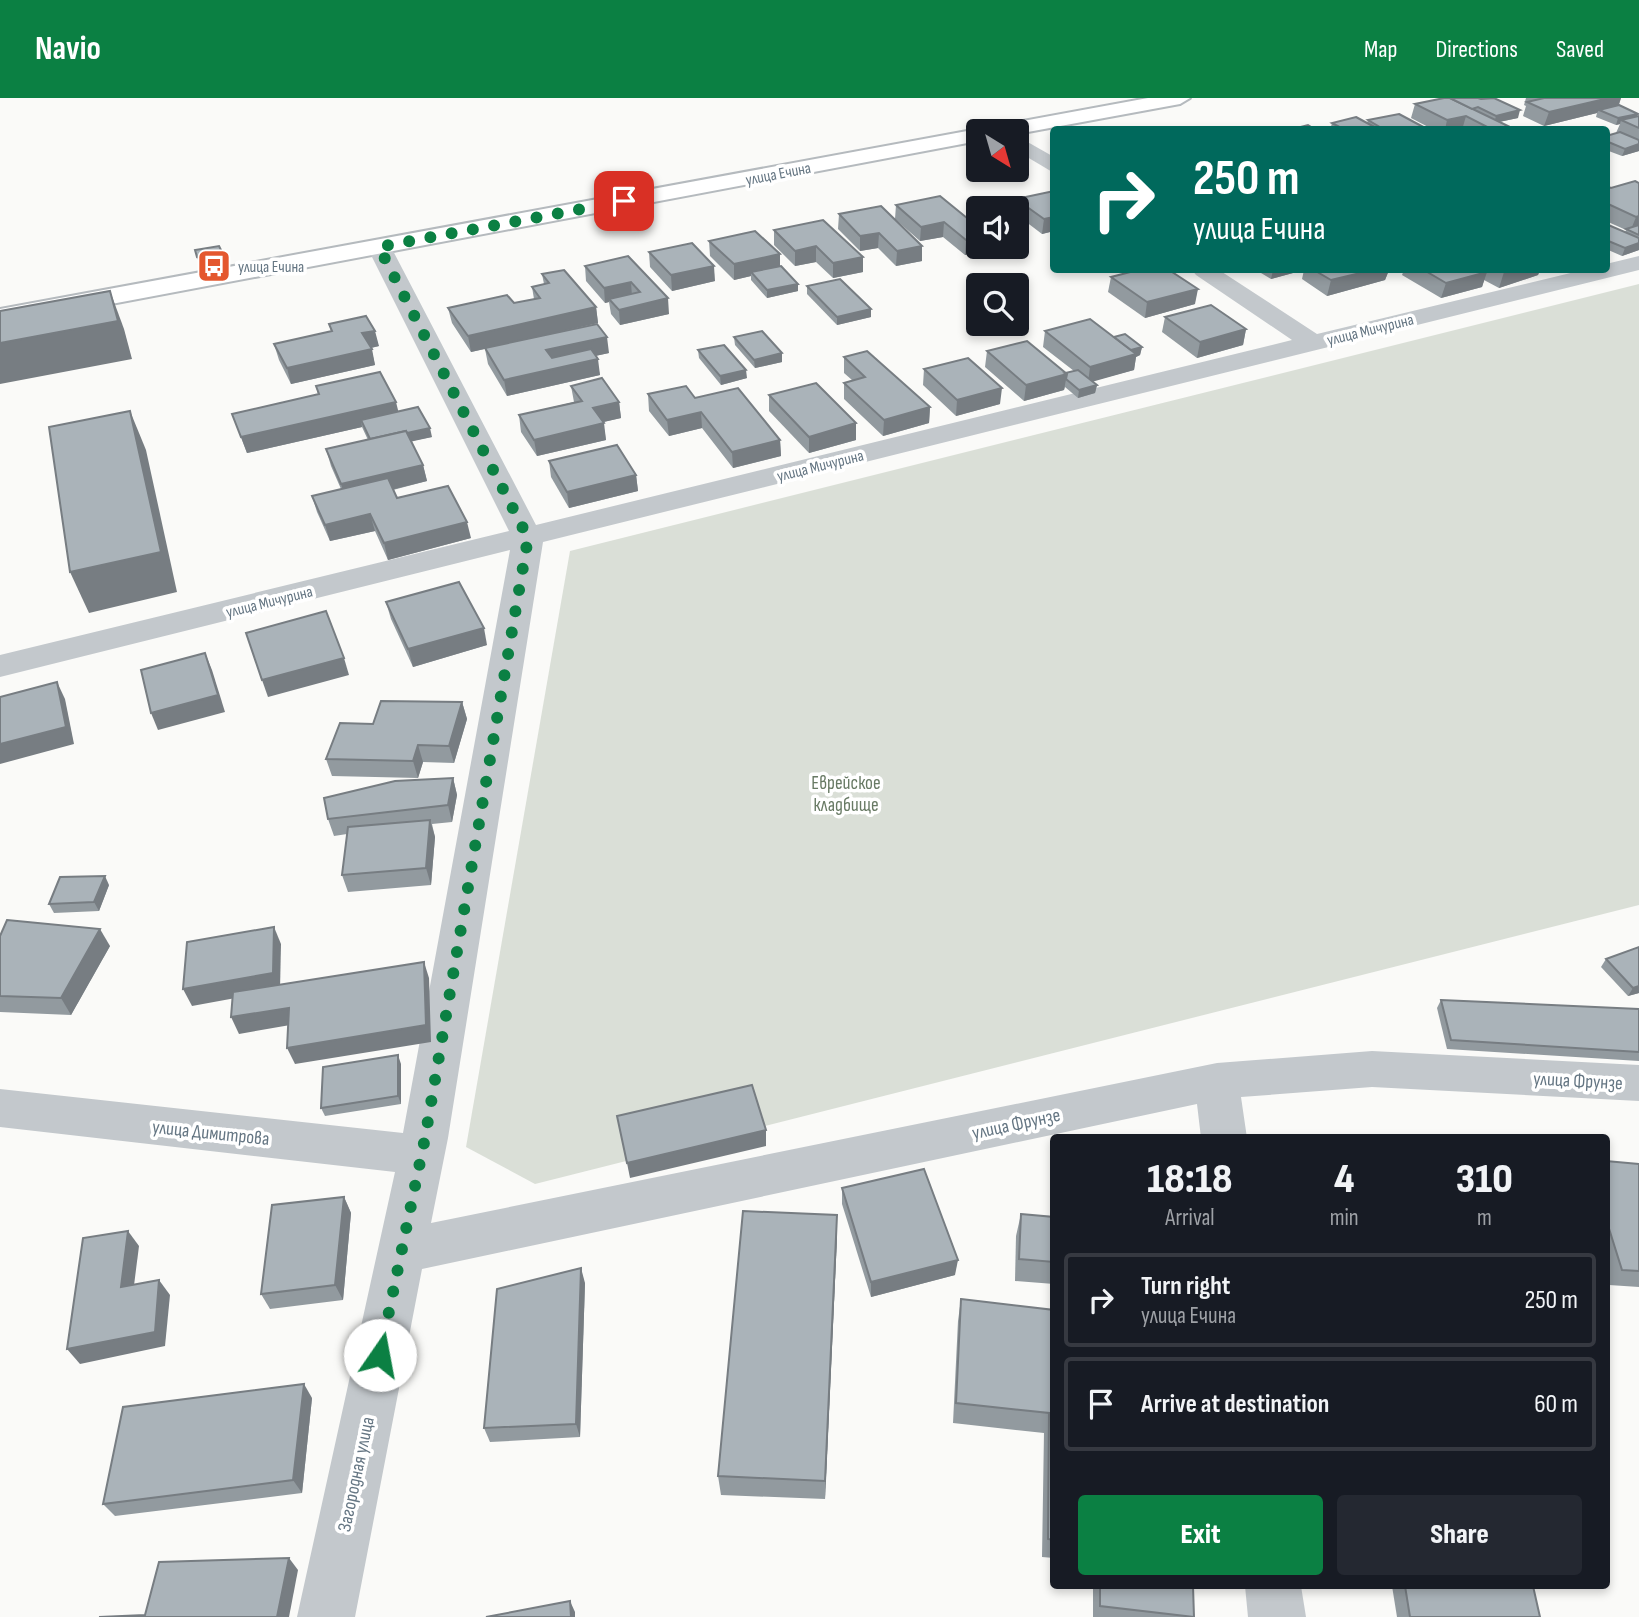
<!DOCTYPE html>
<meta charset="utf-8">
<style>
:root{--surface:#171b24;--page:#242831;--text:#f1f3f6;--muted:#9ea1a6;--line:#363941;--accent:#0b8043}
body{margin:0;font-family:"Sofia Sans Condensed",sans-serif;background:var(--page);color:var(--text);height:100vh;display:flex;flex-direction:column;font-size:26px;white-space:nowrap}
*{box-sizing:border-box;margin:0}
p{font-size:23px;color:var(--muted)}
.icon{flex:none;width:38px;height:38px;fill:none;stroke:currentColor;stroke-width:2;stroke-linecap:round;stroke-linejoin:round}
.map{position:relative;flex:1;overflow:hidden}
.sheet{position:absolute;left:1050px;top:1036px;width:560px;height:455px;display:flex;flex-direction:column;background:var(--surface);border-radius:7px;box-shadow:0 4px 10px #0003}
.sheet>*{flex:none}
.top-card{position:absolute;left:1050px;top:28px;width:560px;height:147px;border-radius:7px;box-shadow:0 4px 10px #0003;background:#00695c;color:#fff;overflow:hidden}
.needle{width:46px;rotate:143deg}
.buttons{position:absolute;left:966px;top:21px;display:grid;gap:14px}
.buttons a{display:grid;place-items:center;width:63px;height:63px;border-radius:7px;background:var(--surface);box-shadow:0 4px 10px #0003;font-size:35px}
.pin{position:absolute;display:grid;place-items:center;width:60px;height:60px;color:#fff;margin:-30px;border-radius:14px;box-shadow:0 4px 10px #0006}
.me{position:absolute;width:77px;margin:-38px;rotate:12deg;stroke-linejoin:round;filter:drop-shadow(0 0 5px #0008)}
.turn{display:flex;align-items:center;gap:24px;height:147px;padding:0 28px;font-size:32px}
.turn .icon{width:91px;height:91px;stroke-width:2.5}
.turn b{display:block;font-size:49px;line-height:60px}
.eta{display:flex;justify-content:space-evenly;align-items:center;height:119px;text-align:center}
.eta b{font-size:42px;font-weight:800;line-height:49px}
.primary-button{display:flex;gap:14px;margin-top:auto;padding:14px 28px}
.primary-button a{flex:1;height:80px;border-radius:7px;background:var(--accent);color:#fff;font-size:28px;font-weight:800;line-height:80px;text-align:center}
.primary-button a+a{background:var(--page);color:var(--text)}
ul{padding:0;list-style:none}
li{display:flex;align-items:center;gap:21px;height:94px;margin:0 14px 10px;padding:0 14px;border:4px solid var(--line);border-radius:7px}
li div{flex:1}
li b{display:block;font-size:26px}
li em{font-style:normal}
header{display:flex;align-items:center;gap:42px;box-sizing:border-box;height:98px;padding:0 35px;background:var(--accent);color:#fff}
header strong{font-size:33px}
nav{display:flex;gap:38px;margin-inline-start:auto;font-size:24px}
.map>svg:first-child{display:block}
.green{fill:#dadfd7}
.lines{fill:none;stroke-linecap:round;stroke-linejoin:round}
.primary-casing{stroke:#b5babe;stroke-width:4}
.minor{fill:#c3c8cc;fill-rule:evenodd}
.primary{fill:#fff;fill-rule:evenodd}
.wall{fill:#929a9f}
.shaded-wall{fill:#777d82}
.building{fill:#aab3b9;stroke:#777d82;stroke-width:2}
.route{stroke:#0b8043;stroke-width:12;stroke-dasharray:0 21.6}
.labels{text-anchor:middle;stroke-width:7;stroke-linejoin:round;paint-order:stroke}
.far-street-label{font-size:16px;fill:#657683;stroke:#fff}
.far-poi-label{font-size:16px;fill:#657683;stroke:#fff;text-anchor:start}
.park-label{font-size:19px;fill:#687a64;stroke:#fff}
.street-label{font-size:19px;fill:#657683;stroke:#fff}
</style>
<header>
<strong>Navio</strong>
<nav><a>Map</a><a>Directions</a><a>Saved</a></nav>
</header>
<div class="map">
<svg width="1639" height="1519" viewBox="0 0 1639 1519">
<rect width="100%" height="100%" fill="#fafaf8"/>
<!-- green -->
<polygon class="green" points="1639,186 1639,807 535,1086 466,1049 570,453"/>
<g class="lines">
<defs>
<g id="primary">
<polygon points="1148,0 1190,0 1180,6 1017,36 1017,33 991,33 1001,27"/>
<polygon points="978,31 986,33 978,33 978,43 0,227 0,211"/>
</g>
</defs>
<!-- primary casing -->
<use href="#primary" class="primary-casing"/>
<!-- minor -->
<g class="minor">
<polygon points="1017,38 1054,59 1054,75 1017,53"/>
<polygon points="379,142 387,144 391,149 536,427 1292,242 1196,177 1192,172 1219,172 1317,236 1583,172 1606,172 1606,166 1639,158 1639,172 543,444 448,1040 431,1125 1217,965 1372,953 1639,967 1639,1003 1372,989 1241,999 1247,1040 1201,1040 1197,1006 422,1171 355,1519 297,1519 395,1074 0,1029 0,991 403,1035 510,452 0,579 0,557 509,433 367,149 371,144"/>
<polygon points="1245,1488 1301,1488 1306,1519 1248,1519"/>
</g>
<!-- primary -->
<use href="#primary" class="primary"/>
</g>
<!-- wall -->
<g class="wall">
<polygon points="1444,0 1518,20 1499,24 1508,28 1507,32 1434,32 1411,20 1415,6"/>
<polygon points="1526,0 1621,0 1619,7 1638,16 1637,18 1639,18 1639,53 1622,58 1606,52 1606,38 1616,35 1620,26 1616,27 1596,19 1597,15 1544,28 1523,18 1526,8 1524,7"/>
<polygon points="1368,22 1429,32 1330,32 1332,25 1367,25"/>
<polygon points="1639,85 1639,152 1622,158 1606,151 1606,126 1625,134 1626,132 1606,123 1606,88 1611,90"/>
<polygon points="1054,93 1054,133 1042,136 1017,117 1017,110 1015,110 1016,101"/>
<polygon points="940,98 987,152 965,157 943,139 920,143 895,121 896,107"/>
<polygon points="839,116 922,148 922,163 896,168 878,150 860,153 838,131"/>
<polygon points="774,132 863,159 863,174 833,180 816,164 795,168 774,147"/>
<polygon points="709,143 780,168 798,186 798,193 767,200 751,182 751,178 734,182 710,158"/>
<polygon points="649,154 715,183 672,193 650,169"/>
<polygon points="628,158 669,216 620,227 611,216 609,204 605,205 586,183 585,168"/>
<polygon points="1256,172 1389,172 1385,182 1327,198 1302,181 1304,172 1271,181"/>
<polygon points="1404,172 1540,172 1538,177 1499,190 1484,182 1482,189 1441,200 1402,177"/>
<polygon points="542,176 596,209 598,225 540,238 609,255 595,258 600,277 507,298 488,266 485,251 471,254 452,225 448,210 514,205 534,201 532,189 544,186"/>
<polygon points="1111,179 1195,206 1145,220 1108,194"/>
<polygon points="807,188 871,211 871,219 837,227 807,196"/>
<polygon points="1165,219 1246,231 1243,247 1197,260 1162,234"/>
<polygon points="329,226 379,248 371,250 375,267 291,286 279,262 274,246 331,233"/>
<polygon points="1045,233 1114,239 1142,249 1140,257 1136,259 1134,272 1092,283 1097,287 1095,295 1078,300 1065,289 1064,292 1024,303 985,269 987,253 1065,275 1074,273 1043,249"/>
<polygon points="734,239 782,264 755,270 735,247"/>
<polygon points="698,252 747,280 721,287 699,260"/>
<polygon points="844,259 930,309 929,325 883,338 844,301 844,285 852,282 844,275"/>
<polygon points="924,271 1000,306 956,318 923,287"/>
<polygon points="316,288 398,314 432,339 411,343 423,367 427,383 393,392 397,400 471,440 388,462 375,433 330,443 317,414 312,398 341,391 331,368 326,351 368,342 362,329 247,355 232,316 318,297"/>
<polygon points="571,288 619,304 621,320 603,324 606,342 537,358 521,334 519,317 574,304"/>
<polygon points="648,296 695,300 780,342 781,358 733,370 702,330 669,338 649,313"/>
<polygon points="769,297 856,325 856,342 809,355 769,313"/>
<polygon points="549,363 636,377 638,393 569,410 551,379"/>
<polygon points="386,504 487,547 413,569 391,521"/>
<polygon points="462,604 467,621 454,665 423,664 418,680 332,678 326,661 373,626"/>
<polygon points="453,680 457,697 452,724 432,726 435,739 431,787 348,794 342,777 347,736 334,738 328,721"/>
<polygon points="109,787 99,813 54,815 49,806"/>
<polygon points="0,838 110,848 71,917 0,914"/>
<polygon points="1639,849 1639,895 1628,898 1601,869 1606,861"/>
<polygon points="1441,902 1639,911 1639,963 1447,951 1437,910"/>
<polygon points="401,966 401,1006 325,1018 321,1010"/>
<polygon points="1606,1063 1639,1066 1639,1189 1609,1187 1606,1177"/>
<polygon points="842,1090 955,1177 871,1199 842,1106"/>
<polygon points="344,1099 351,1115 343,1202 270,1211 261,1196"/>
<polygon points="1021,1116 1054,1119 1054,1186 1015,1183 1016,1138"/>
<polygon points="837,1139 825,1401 721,1397 718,1378"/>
<polygon points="585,1185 580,1339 490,1344 484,1330"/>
<polygon points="961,1201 1054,1212 1054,1460 1042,1459 1044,1335 953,1325 958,1223"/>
<polygon points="312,1300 302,1395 115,1418 103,1406"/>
<polygon points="1093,1488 1193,1488 1194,1519 1093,1519"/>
<polygon points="1392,1488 1533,1488 1540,1519 1397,1519"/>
</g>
<!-- shaded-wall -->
<g class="shaded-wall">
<polygon points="1609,0 1621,0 1617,11 1599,12 1597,15 1544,28 1549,14"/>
<polygon points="1520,12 1518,20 1494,25 1496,18"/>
<polygon points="1638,16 1636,23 1621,22 1620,26 1616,27 1618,20"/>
<polygon points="1466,18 1462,32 1445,32 1447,22"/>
<polygon points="1639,46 1639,53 1622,58 1625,51"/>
<polygon points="1639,118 1639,131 1630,134 1636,119"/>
<polygon points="1054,119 1054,133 1042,136 1044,121"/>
<polygon points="944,124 943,139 920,143 921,129"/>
<polygon points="879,135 878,150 860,153 860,138"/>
<polygon points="978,140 978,149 987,149 987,152 965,157 966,142"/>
<polygon points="1639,145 1639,152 1622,158 1625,150"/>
<polygon points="816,148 816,164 795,168 795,153"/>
<polygon points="922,148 922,163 896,168 897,153"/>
<polygon points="222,154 224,162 200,167 197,159"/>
<polygon points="780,156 780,171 751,174 751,178 734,182 734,166"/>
<polygon points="863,159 863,174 833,180 833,165"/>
<polygon points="714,168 715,183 672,193 671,177"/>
<polygon points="1273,172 1304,172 1271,181"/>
<polygon points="1373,172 1389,172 1385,182 1327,198 1331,182"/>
<polygon points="1513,172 1540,172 1538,177 1499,190 1504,174"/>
<polygon points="1487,174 1482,189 1441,200 1446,185"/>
<polygon points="631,184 632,199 609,201 609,204 605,205 604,190"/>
<polygon points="798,186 798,193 767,200 767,192"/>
<polygon points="1198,191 1195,206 1145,220 1147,204"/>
<polygon points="110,193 124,231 132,261 0,286 0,245"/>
<polygon points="668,200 669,216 620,227 619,212"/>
<polygon points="596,209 598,225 471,254 468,238"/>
<polygon points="871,211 871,219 837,227 837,219"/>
<polygon points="1246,231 1243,247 1197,260 1200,244"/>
<polygon points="375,233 379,248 366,251 362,235"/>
<polygon points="607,239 609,255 549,268 546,252"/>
<polygon points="1142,249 1140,257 1136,259 1134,272 1088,285 1090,269 1126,254"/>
<polygon points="372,251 375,267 291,286 287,270"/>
<polygon points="782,255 782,264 755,270 754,262"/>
<polygon points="598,261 600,277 507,298 504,282"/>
<polygon points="746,272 747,280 721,287 720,278"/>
<polygon points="1067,276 1064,292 1024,303 1026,287"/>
<polygon points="1097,287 1095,295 1078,300 1079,292"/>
<polygon points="1002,290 1000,306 956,318 957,302"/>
<polygon points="396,304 400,320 361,322 362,329 247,355 241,339"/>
<polygon points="619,304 621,320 595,326 593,310"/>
<polygon points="930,309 929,325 883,338 884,322"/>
<polygon points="130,313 146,352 177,494 89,515 70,474"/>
<polygon points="701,314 702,330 669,338 667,322"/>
<polygon points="604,325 606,342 537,358 534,342"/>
<polygon points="856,325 856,342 809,355 809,339"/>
<polygon points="430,330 432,339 373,352 371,344"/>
<polygon points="780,342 781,358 733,370 732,354"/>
<polygon points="423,367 427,383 346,403 341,386"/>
<polygon points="636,377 638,393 569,410 567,394"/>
<polygon points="370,416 375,433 330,443 325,427"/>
<polygon points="467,424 471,440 388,462 384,445"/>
<polygon points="484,530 487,547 413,569 408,551"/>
<polygon points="205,555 212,572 225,614 158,632 151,615"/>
<polygon points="344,560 349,577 268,599 262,582"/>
<polygon points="57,584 65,601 74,646 0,666 0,646"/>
<polygon points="462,604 467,621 454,665 449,648"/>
<polygon points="418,647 423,664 418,680 413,663"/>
<polygon points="453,680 457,697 452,724 448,707"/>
<polygon points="430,722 435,739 431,787 426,770"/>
<polygon points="105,778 109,787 99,813 94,804"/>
<polygon points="274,829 281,846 280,892 192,908 183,891"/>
<polygon points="100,831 110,848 71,917 61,900"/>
<polygon points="424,864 429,880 431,944 295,966 287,950"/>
<polygon points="1639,888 1639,895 1628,898 1633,890"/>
<polygon points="289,910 296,926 239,936 231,919"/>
<polygon points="398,957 401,966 401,1006 398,998"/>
<polygon points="766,1032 766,1048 630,1080 627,1065"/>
<polygon points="344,1099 351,1115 343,1202 335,1187"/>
<polygon points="837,1117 837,1139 825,1401 825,1383"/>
<polygon points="128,1133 139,1148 132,1203 121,1189"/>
<polygon points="958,1162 955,1177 871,1199 871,1184"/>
<polygon points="581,1170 585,1185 580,1339 576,1326"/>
<polygon points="159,1182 170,1197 165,1248 80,1266 67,1251"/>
<polygon points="304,1286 312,1300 302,1395 293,1382"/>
<polygon points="289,1460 298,1472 289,1519 277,1519"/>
<polygon points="570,1503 575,1514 575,1519 571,1519"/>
</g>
<!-- building -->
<g class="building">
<polygon points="1444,0 1450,0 1508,28 1493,32 1466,18 1447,22 1415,6"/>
<polygon points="1450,0 1478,0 1481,1 1494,0 1520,12 1496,18 1478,9 1472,11"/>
<polygon points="1544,0 1609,0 1549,14 1527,4"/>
<polygon points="1619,7 1638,16 1618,20 1599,12"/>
<polygon points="1399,16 1429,32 1385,32 1368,22"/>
<polygon points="1639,18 1639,30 1621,22"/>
<polygon points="1356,19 1380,32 1345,32 1332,25"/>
<polygon points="1308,27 1316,32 1289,32"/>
<polygon points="1620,34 1639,42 1639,46 1625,51 1606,43 1606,38"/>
<polygon points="1635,83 1639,85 1639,118 1636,119 1606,105 1606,88 1611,90"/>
<polygon points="1054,93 1054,119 1044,121 1016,101"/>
<polygon points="940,98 978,129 978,140 966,142 944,124 921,129 896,107"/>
<polygon points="881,108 922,148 897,153 879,135 860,138 839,116"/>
<polygon points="823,122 863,159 833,165 816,148 795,153 774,132"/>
<polygon points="1606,126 1639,140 1639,145 1625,150 1606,142"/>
<polygon points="1639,127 1639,137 1626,131"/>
<polygon points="755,133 780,156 734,166 709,143"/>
<polygon points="692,145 714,168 671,177 649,154"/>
<polygon points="219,148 222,154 197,159 195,152"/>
<polygon points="628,158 668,200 619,212 609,201 640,194 631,184 604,190 585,168"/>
<polygon points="781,168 798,186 767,192 751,174"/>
<polygon points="564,172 596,209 468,238 448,210 507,197 514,205 540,200 532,189 549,185 542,176"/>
<polygon points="1138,172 1169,172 1198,191 1147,204 1111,179"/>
<polygon points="1314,172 1373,172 1331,182"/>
<polygon points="1424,172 1483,172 1487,174 1446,185"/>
<polygon points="1499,172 1513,172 1504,174"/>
<polygon points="840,181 871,211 837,219 807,188"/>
<polygon points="110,193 118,223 0,245 0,213"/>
<polygon points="1211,207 1246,231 1200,244 1165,219"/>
<polygon points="366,218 375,233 362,235 372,251 287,270 274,246 332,233 329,226"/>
<polygon points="1090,221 1136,256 1090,269 1045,233"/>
<polygon points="597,226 607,239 546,252 552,260 591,251 598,261 504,282 485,250"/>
<polygon points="762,233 782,255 754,262 734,239"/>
<polygon points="1125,236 1142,249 1131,252 1114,239"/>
<polygon points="1027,243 1067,276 1026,287 987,253"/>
<polygon points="724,247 746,272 720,278 698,252"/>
<polygon points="867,253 930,309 884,322 844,285 865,279 844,259"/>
<polygon points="968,260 1002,290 957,302 924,271"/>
<polygon points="1078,272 1097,287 1079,292 1066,281 1067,276 1065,275"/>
<polygon points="380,274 396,304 241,339 232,316 319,296 316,288"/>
<polygon points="602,280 619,304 593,310 604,325 534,342 519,317 582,303 571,288"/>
<polygon points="816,285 856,325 809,339 769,297"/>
<polygon points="686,288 695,300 738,290 780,342 732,354 701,314 667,322 648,296"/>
<polygon points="418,309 430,330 407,335 406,333 370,341 361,322"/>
<polygon points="130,313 161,454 70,474 49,329"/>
<polygon points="406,333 423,367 341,386 326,351"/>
<polygon points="617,347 636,377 567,394 549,363"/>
<polygon points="388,380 397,400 448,388 467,424 384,445 370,416 325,427 312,398"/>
<polygon points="459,484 484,530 408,551 386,504"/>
<polygon points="326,513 344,560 262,582 246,535"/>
<polygon points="205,555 218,597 151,615 141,572"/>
<polygon points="57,584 66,629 0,646 0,599"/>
<polygon points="381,603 462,604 449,648 418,647 413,663 326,661 340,625 373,626"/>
<polygon points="453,680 448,707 328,721 324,700 395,683"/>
<polygon points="430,722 426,770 342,777 348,729"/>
<polygon points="105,778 94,804 49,806 60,779"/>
<polygon points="7,822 100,831 61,900 0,898 0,838"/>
<polygon points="274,829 273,875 183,891 187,844"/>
<polygon points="1639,849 1639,888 1633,890 1606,861"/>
<polygon points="424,864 426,927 287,950 289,910 231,919 233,894"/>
<polygon points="1441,902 1639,911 1639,954 1451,942"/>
<polygon points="398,957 398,998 321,1010 323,969"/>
<polygon points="752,987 766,1032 627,1065 617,1018"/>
<polygon points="1606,1063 1639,1066 1639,1173 1622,1172 1606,1121"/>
<polygon points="924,1071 958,1162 871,1184 842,1090"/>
<polygon points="344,1099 335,1187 261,1196 272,1107"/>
<polygon points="743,1113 837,1117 825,1383 718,1378"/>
<polygon points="1021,1116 1054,1119 1054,1164 1019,1161"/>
<polygon points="128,1133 121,1189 159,1182 155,1234 67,1251 83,1140"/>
<polygon points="581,1170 576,1326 484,1330 497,1191"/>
<polygon points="961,1201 1054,1212 1054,1442 1048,1441 1049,1315 956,1305"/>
<polygon points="304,1286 293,1382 103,1406 123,1309"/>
<polygon points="289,1460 277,1519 99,1519 145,1517 159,1464"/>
<polygon points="1100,1488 1193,1488 1194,1519 1100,1508"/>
<polygon points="1405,1488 1533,1488 1540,1519 1410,1519"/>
<polygon points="570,1503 571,1519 486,1519"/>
</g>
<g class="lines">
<!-- route -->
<polyline class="route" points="380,1257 425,1040 528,440 379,149 624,103"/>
</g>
<!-- icons -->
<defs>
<symbol id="bus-square" viewBox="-11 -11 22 22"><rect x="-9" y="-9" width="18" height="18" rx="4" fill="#e4572e" stroke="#fff"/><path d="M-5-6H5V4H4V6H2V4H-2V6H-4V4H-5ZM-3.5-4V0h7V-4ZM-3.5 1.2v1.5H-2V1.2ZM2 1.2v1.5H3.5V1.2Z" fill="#fff"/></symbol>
</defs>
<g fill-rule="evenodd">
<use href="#bus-square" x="195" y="149" width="38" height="38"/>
</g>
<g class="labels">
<!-- far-street labels -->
<g class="far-street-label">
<text transform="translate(778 75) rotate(-11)" y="6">улица Ечина</text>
<text transform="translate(1370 231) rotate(-14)" y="6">улица Мичурина</text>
<text transform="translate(820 367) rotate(-14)" y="6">улица Мичурина</text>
<text transform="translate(269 503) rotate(-14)" y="6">улица Мичурина</text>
</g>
<!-- far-poi labels -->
<g class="far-poi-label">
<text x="238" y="174">улица Ечина</text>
</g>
<!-- park labels -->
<g class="park-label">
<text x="846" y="691">Еврейское<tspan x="846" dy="22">кладбище</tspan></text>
</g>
<!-- street labels -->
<g class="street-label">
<text transform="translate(1578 982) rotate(3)" y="7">улица Фрунзе</text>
<text transform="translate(1016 1025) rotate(-12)" y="7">улица Фрунзе</text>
<text transform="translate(211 1034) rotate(6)" y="7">улица Димитрова</text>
<text transform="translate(355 1376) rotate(-78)" y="7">Загородная улица</text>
</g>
</g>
</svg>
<div class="buttons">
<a><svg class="needle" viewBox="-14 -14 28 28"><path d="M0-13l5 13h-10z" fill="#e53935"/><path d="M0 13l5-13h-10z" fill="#9ea1a6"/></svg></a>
<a><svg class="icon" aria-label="sound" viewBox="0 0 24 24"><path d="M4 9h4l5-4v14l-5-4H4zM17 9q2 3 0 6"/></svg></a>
<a><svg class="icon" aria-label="search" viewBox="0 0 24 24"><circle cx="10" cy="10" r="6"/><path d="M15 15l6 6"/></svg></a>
</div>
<div class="pin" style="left:624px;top:103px;background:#d93025"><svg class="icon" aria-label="arrive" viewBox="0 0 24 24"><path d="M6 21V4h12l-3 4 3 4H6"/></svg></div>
<svg class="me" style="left:380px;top:1257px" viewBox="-20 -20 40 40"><circle r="19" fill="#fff"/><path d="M0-13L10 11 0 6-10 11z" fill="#0b8043"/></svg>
<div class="top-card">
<div class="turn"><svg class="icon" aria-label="right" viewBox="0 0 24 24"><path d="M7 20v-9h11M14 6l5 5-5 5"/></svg><div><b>250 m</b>улица Ечина</div></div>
</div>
<section class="sheet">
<div class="eta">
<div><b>18:18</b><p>Arrival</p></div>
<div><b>4</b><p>min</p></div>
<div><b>310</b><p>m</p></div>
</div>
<ul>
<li><svg class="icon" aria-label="right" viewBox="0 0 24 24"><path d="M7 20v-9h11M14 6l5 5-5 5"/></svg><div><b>Turn right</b><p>улица Ечина</p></div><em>250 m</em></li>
<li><svg class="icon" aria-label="arrive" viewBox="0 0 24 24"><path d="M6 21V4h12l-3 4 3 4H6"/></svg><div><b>Arrive at destination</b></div><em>60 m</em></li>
</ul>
<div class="primary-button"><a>Exit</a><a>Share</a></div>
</section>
</div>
